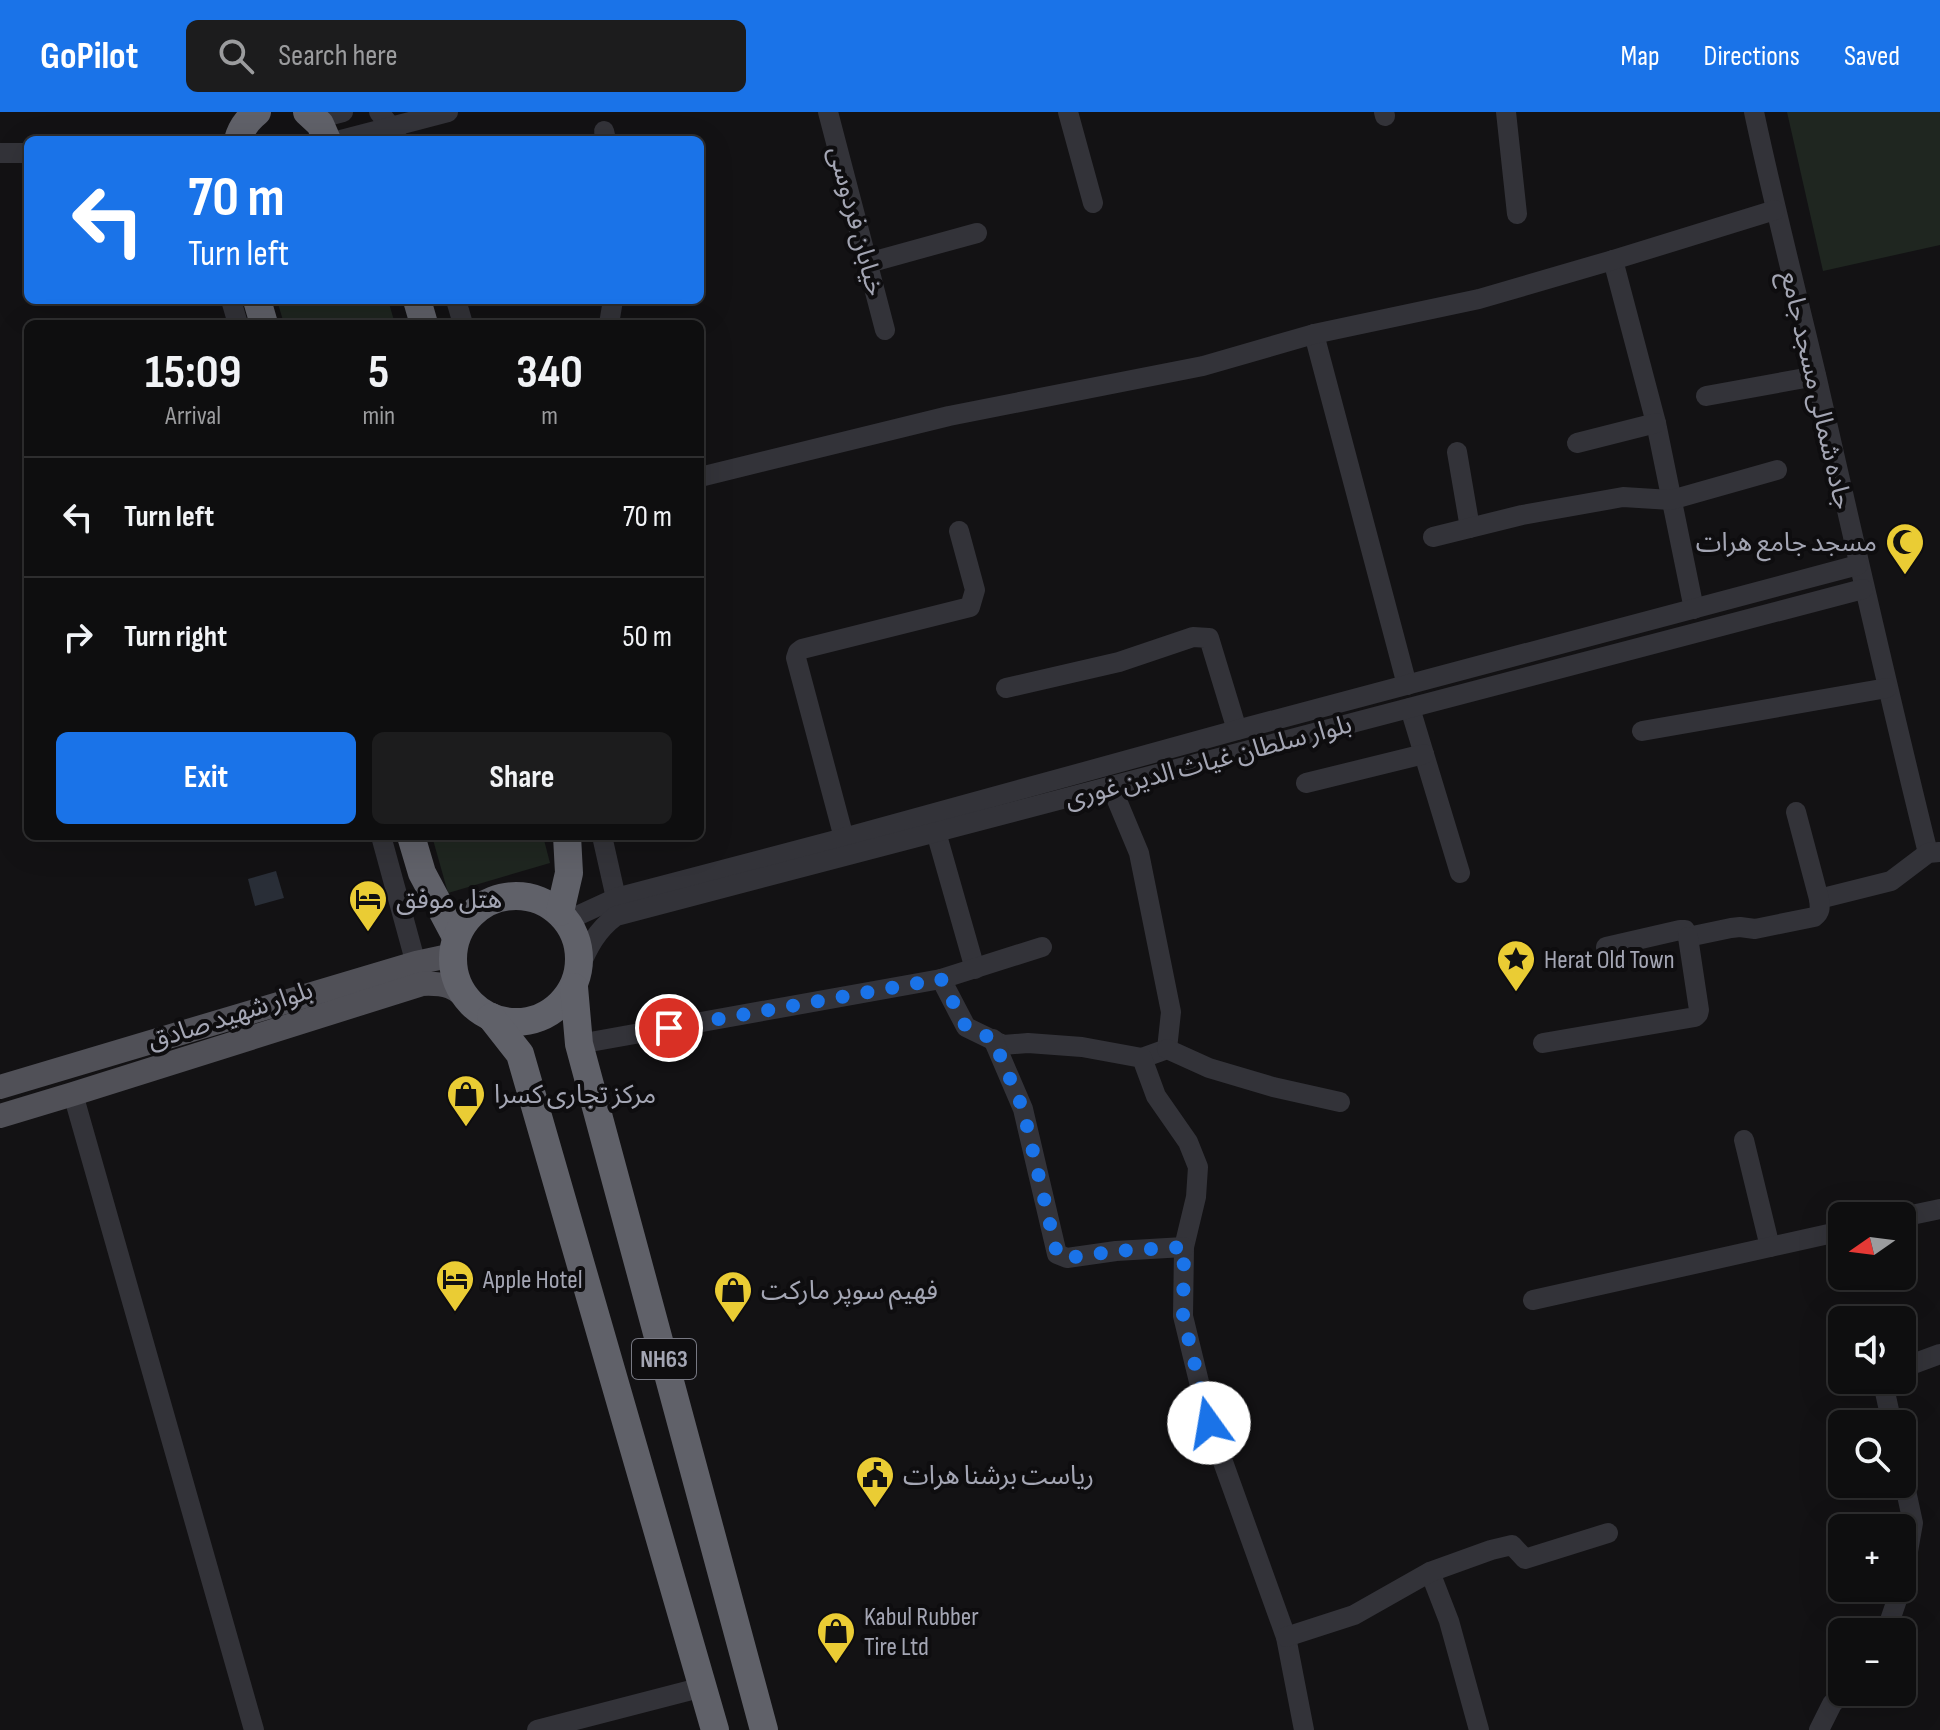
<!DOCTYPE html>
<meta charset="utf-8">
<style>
:root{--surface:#0e0e0f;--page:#1c1c1d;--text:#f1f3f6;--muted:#9b9c9e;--line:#2e2e2f;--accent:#1a73e8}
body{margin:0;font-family:"Sofia Sans Condensed","Noto Sans Arabic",sans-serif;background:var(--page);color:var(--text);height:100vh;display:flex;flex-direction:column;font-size:30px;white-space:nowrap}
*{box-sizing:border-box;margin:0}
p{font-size:26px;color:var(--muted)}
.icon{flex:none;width:44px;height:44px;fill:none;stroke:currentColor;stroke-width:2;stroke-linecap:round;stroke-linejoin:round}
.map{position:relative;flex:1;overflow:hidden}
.drawer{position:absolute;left:24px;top:208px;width:680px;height:520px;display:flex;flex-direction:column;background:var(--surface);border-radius:12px;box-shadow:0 8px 32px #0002,0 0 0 2px var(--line)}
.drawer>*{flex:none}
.hud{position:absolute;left:24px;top:24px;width:680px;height:168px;border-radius:12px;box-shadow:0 8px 32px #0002,0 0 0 2px var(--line);background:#1a73e8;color:#fff;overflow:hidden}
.needle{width:52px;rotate:256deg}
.controls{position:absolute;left:1828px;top:1090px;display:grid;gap:16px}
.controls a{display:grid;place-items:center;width:88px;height:88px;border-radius:12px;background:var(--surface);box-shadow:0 8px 32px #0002,0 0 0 2px var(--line);font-size:40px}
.pin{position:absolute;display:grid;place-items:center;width:68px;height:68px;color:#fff;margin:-34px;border:4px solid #fff;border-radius:50%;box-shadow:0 2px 8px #0007}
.me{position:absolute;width:88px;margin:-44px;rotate:347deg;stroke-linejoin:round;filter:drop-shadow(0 0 6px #0008)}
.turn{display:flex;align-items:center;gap:28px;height:168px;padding:0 32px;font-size:36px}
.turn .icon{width:104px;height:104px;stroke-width:2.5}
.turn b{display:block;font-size:56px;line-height:68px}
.eta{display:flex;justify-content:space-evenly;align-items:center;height:136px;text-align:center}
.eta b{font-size:48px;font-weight:700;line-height:56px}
.cta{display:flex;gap:16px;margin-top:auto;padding:16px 32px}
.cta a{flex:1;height:92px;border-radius:12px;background:var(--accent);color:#fff;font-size:32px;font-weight:700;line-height:92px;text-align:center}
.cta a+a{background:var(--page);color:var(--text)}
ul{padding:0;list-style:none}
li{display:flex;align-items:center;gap:24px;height:120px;padding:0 32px;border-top:2px solid var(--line)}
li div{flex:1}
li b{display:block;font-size:30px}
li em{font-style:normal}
header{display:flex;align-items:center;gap:48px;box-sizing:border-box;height:112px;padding:0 40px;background:var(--accent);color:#fff}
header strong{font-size:38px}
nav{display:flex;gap:44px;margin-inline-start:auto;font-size:28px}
.search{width:560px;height:72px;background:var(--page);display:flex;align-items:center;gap:20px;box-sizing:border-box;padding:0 28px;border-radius:12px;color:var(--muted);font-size:30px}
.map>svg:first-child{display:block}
.green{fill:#1f2620}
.water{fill:#292e37}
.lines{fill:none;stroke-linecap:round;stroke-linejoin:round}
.minor{stroke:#333339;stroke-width:20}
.major{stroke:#505057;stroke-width:24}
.highway{stroke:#606169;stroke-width:28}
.route{stroke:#1a73e8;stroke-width:14;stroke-dasharray:0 25.2}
.labels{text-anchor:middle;stroke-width:8;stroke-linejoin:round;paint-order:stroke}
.shield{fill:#0e0d0f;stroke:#777882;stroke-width:2}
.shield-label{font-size:24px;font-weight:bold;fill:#a4a6b4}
.street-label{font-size:26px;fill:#a4a6b4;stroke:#0e0d0f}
.poi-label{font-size:26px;fill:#a4a6b4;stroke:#0e0d0f;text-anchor:start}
</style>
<header>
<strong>GoPilot</strong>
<div class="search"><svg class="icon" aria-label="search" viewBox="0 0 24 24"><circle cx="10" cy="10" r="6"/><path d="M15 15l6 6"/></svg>Search here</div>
<nav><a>Map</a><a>Directions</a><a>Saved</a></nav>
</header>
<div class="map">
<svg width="1940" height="1618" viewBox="0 0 1940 1618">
<rect width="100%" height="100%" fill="#131214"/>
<!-- green -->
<g class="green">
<polygon points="1787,0 1940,0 1940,133 1823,159"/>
<polygon points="277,188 388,188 395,212 284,212"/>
<polygon points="432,724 543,724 550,751 448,781"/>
</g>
<!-- water -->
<polygon class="water" points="276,759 284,786 255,794 248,767"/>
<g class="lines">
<!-- minor -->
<g class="minor">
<polyline points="379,0 391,15 398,28"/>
<polyline points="828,0 885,218"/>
<polyline points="1068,0 1093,91"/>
<polyline points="1384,0 1385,4"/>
<polyline points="1506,0 1517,102"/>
<path d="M1754,0c19,89 42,178 63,267 36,158 72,317 111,474"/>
<polyline points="316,7 343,0"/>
<polyline points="604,19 606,28"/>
<polyline points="341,28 448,0"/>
<polyline points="0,41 28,41"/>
<polyline points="1613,148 1656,311 1694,497"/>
<polyline points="868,151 977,121"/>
<polyline points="231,188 238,212"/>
<polyline points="456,188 463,212"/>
<polyline points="609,212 613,188"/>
<polyline points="1314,222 1407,573"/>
<polyline points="1706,284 1816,264"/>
<polyline points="1577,331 1656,311"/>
<polyline points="1457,340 1470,416"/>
<polyline points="700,365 949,304 1203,254 1314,222 1479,187 1613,148 1775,98"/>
<polyline points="1433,425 1522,403 1623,385 1671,388 1777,358"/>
<polyline points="1006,576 1119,550 1193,525 1209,526 1237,618"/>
<polyline points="1410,596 1460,761"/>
<polyline points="1642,619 1887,576"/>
<polyline points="1306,671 1424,642"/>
<polyline points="1111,674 1139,741 1171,900 1167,937 1142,946"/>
<polyline points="936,720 975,857"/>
<polyline points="381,724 419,863"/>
<polyline points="602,724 616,786 616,796"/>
<polyline points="844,726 796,546 798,540 802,537 970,495 975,478 959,419"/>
<polyline points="1819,787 1891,769 1928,741 1939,740"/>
<polyline points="566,809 616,786 844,726 1237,618 1858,453"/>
<path d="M1606,835l74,-17h5l3,7 43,-9 9,-1 15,2 59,-12c7,-5 6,-10 5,-18l-23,-87"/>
<path d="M579,857c9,-22 18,-39 37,-53l1247,-327"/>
<polyline points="941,867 966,915 1003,933 1028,931 1082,935 1142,946 1156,984 1188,1030 1198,1055 1196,1085 1184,1135 1183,1204 1209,1311 1286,1525 1304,1618"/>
<polyline points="993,927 1023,997 1057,1142 1067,1146 1116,1139 1184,1135"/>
<polyline points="1543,931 1695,905 1698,902 1699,898 1688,825"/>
<polyline points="579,932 941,867 1042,835"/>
<polyline points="1167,937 1209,956 1273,975 1340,990"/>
<polyline points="73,982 254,1618"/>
<polyline points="1744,1028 1770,1135"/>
<polyline points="1902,1105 1940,1097"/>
<polyline points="1533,1188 1842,1119"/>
<polyline points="1902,1256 1940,1242"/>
<polyline points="1887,1268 1885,1280 1892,1312"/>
<polyline points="1902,1360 1913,1411 1902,1473"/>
<polyline points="1430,1460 1449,1509 1479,1618"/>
<polyline points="1886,1520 1901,1476"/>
<polyline points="1286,1525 1354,1503 1430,1460 1491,1438 1512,1433 1525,1447 1608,1421"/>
<polyline points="537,1618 703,1575"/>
<polyline points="1819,1618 1832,1592 1843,1580"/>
</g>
<!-- major -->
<g class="major">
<polyline points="0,975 416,851 453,843"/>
<path d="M0,1004l73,-22 349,-110c23,-1 35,2 49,20"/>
</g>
<!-- highway -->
<g class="highway">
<polyline points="307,0 320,12 327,28"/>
<path d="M238,28c3,-12 9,-20 19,-28"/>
<polyline points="257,188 264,212"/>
<polyline points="417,188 424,212"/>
<polyline points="411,724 422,761 456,825"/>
<circle cx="516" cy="847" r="63"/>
<polyline points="560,800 569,761 567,724"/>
<polyline points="574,875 579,932 764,1618"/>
<polyline points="491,905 520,942 715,1618"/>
</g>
</g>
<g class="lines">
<!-- route -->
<polyline class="route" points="669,916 941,867 966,915 993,927 1023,997 1057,1142 1067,1146 1116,1139 1184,1135 1183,1204 1209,1311"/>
</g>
<!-- icons -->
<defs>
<symbol id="mosque-pin" viewBox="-11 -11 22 30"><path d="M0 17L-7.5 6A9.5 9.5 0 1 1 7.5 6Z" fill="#eacc34" stroke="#0e0d0f"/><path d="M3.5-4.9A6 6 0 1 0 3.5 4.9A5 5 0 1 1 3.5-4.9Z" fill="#111"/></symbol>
<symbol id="hotel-pin" viewBox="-11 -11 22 30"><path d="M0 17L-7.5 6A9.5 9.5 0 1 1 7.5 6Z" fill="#eacc34" stroke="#0e0d0f"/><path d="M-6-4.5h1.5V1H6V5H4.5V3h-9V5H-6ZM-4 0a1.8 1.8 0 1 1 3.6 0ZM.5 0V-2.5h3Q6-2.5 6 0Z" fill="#111"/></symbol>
<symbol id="sight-pin" viewBox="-11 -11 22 30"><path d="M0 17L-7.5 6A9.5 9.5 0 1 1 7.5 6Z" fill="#eacc34" stroke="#0e0d0f"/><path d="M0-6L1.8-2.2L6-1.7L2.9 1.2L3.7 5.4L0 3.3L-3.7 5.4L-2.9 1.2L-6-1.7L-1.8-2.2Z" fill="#111"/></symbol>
<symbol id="shop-pin" viewBox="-11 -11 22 30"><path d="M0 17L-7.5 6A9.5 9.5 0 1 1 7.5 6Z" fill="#eacc34" stroke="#0e0d0f"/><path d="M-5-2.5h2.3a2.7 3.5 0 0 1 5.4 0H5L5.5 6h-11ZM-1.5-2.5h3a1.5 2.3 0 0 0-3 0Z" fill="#111"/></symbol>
<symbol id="civic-pin" viewBox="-11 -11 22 30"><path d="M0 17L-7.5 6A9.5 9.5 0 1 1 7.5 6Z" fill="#eacc34" stroke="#0e0d0f"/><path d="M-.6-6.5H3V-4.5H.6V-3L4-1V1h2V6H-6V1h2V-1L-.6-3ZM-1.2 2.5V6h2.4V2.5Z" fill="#111"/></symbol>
</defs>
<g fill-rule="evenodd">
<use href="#mosque-pin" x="1883" y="408" width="44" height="60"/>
<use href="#hotel-pin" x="346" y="765" width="44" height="60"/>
<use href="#sight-pin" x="1494" y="825" width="44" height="60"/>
<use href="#shop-pin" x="444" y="960" width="44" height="60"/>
<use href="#hotel-pin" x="433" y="1145" width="44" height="60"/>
<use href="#shop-pin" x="711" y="1156" width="44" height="60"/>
<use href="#civic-pin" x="853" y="1341" width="44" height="60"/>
<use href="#shop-pin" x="814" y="1497" width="44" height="60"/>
</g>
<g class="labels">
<!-- shield labels -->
<rect class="shield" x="632" y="1227" width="64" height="40" rx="6"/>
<g class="shield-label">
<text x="664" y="1255">NH63</text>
</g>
<!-- street labels -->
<g class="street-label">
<text transform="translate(857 109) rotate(75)" y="9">خیابان فردوسی</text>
<text transform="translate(1817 278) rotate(77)" y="9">جاده شمالی مسجد جامع</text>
<text transform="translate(1208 649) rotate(-15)" y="9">بلوار سلطان غیاث الدین غوری</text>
<text transform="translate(230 903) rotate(-18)" y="9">بلوار شهید صادق</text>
</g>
<!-- poi labels -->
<g class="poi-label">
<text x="1877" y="439" text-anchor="end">مسجد جامع هرات</text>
<text x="396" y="796">هتل موفق</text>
<text x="1544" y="856">Herat Old Town</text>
<text x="494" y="991">مرکز تجاری کسرا</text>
<text x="483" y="1176">Apple Hotel</text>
<text x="761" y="1187">فهیم سوپر مارکت</text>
<text x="903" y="1372">ریاست برشنا هرات</text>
<text x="864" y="1513">Kabul Rubber<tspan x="864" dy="30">Tire Ltd</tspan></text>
</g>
</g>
</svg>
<div class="controls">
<a><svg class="needle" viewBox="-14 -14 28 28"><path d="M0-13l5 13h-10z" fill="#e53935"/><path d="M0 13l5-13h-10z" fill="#9b9c9e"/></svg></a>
<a><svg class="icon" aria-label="sound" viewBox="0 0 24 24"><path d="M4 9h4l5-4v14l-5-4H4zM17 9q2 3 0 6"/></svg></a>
<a><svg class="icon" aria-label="search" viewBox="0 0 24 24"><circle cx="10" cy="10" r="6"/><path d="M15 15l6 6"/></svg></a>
<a>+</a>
<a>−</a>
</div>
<div class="pin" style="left:669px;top:916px;background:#d93025"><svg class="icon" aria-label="arrive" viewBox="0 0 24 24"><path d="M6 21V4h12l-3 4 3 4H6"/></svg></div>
<svg class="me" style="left:1209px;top:1311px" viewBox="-20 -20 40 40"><circle r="19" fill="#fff"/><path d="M0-13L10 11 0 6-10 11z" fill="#1a73e8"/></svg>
<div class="hud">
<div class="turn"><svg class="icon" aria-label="left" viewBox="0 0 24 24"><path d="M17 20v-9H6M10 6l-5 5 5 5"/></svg><div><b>70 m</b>Turn left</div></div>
</div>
<section class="drawer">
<div class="eta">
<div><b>15:09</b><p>Arrival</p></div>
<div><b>5</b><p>min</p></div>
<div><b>340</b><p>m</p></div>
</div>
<ul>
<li><svg class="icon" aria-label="left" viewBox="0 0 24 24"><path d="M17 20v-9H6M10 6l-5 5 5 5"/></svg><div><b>Turn left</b></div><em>70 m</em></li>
<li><svg class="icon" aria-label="right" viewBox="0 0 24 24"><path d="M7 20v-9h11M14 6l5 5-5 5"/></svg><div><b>Turn right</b></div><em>50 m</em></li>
</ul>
<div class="cta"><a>Exit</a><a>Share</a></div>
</section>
</div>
